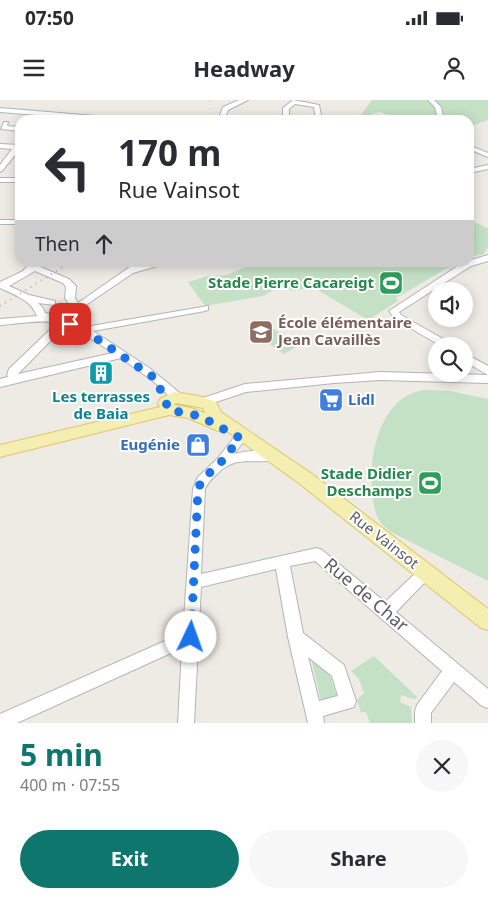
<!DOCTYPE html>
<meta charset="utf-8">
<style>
:root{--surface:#fff;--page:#f7f7f7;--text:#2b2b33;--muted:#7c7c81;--accent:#0f766e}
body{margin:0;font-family:"Noto Sans",sans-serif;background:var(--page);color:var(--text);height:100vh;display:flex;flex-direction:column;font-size:19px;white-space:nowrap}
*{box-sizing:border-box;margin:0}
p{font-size:16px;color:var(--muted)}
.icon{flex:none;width:28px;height:28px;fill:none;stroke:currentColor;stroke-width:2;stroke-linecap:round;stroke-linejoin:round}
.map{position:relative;height:623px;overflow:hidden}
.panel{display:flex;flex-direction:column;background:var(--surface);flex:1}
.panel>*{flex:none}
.guide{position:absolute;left:15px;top:15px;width:459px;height:152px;border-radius:15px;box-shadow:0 2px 12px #0003;background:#fff;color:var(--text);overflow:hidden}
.buttons{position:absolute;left:428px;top:182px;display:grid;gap:10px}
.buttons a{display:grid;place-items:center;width:45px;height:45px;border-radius:50%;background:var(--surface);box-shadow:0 2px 12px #0003;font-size:25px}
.pin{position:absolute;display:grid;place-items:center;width:42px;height:42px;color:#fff;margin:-21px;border-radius:10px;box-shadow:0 2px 8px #0006}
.me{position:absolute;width:55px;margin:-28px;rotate:3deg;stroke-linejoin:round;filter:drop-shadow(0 0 4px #0008)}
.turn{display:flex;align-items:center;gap:18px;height:105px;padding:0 20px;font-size:22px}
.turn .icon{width:65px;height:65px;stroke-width:2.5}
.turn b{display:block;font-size:35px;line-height:42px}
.then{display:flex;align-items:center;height:48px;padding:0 20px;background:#0003;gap:10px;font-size:19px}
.round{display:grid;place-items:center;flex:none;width:52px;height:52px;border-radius:26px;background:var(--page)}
.headline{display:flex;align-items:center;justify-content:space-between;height:85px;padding:0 20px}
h1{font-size:30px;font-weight:700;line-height:38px;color:var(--accent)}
.button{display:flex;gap:10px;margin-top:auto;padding:10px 20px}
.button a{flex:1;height:58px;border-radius:30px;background:var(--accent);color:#fff;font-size:20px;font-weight:700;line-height:58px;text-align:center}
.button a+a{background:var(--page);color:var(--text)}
.status{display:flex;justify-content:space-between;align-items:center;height:35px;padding:0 25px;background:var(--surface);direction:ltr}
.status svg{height:14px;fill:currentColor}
header{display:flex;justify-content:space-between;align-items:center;height:65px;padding:0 20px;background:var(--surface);font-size:22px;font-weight:700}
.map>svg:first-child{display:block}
.green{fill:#c4e1c5}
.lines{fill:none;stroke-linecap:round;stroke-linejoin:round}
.minor-casing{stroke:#b1b4b8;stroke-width:2}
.major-casing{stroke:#e0c66a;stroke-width:2}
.minor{fill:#fff;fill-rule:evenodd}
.major{fill:#f5eeb1;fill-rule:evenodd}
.rail-far1{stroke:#b2b3b3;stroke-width:1;stroke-dasharray:0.5 4;stroke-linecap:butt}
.rail{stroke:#b2b3b3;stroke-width:2;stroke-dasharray:1 5;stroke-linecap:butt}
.route{stroke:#1a73e8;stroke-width:9;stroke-dasharray:0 16.2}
.labels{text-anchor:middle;stroke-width:4;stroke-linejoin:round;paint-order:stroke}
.leisure-label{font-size:15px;font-weight:bold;fill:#27864d;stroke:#fff;text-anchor:end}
.education-label{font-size:15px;font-weight:bold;fill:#785e54;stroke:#fff;text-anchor:start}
.culture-label{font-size:15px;font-weight:bold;fill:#0d838f;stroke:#fff}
.shop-label{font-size:15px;font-weight:bold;fill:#366cbe;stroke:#fff;text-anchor:start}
.street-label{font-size:15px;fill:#5c5f63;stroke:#fff}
.near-street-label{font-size:18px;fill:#5c5f63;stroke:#fff}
</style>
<div class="status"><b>07:50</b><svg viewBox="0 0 49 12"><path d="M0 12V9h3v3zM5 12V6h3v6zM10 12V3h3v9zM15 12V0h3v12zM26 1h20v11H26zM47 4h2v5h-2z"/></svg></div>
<header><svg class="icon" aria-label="menu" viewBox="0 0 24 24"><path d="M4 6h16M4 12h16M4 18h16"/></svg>Headway<svg class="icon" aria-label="person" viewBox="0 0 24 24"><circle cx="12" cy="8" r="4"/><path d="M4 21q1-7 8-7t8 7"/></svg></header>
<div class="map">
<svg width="488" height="623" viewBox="0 0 488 623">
<rect width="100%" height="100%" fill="#edebe4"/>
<!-- green -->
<g class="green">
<polygon points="372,0 488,0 488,20 469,27 469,20 405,20 379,12 366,16 364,20 352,20 361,15"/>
<polygon points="469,120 488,128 488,147 484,154 469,157"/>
<polygon points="254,163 254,162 456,163 396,198 398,201 368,220 316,189 308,188 292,191 287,188 277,188 263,196 205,206 188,182 208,176 227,175"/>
<polygon points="274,229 298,246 284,254 259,237"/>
<path d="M425,290l25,1 38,8v182l-95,-48c-5,-4 -11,-7 -14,-13 -4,-7 -5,-15 -6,-22 -6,-38 6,-103 52,-108z"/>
<polygon points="374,556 418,598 413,599 401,595 400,602 411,607 412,623 370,623 366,612 361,612 357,600 364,593 359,579 351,571"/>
<polygon points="314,560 330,575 337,598 321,601 312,562"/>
</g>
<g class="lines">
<defs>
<g id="minor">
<polygon points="239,0 248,0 228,10 224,20 218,20 223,7"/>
<polygon points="293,0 319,5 322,20 316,20 314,7 295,4 289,9 289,20 283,20 283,8"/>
<polygon points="428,0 434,0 441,7 444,20 438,20 435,7"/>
<polygon points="0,8 119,18 122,20 97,20 0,12"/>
<polygon points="4,22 8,22 7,26 20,27 20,31 1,29"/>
<polygon points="0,44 20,45 20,49 2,71 0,72 0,65 12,49 0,48"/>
<polygon points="469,45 488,53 488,57 469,49"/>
<polygon points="488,65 488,69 469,73 469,69"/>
<rect x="0" y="78" width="20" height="4"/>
<rect x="0" y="120" width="20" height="4"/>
<polygon points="488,155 488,161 471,166 399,212 401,215 452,244 453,246 441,246 395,219 389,211 464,162"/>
<path d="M31,162h9l-2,4 31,13 7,7 -1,12 3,5 59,-41h10l-4,4 13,-4h15l-38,11 -56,38 -3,5 -3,1 -10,-6 7,-4 1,-3 -4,-6 1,-11 -3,-4 -28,-12 -26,15 20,9 26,6v4l-17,-2 5,5 2,5 14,3 2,2 24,9 123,-21v4l-3,1 -112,20 55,36 33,27 1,3 -1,3h-8l-20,-19 -32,-23 -121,29v-8l8,-2 -1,-2 2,-6 48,-46c-16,-4 -40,1 -57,2v-6l37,-3c-6,-16 -22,-21 -37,-28v-6l23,-11zM65,226l16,6 32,21 -95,21z"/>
<polygon points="464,253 488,266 488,275 464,261"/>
<polygon points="380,272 488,275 488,283 380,280 334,283 246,292 204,306 198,302 200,299 245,284"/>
<path d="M240,334l4,1 2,3 -12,16c13,-3 30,-5 42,-1l2,3 -2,3c-22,7 -38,-6 -59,15 -5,5 -9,8 -12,15l-4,85 116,-26 5,2 63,52 35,-33 5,-2 5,2 2,4 -2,4 -34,35 92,77v19l-6,-2 -28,-24 -23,31v10h-16v-12l2,-6 25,-34 -127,-110 -25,5 13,67 41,32 12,36 -2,6 -31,9 1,7h-16l-20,-86 -12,-68 -75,18 -7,136h-16l4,-75 -165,75h-17v-9l183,-81 10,-144 5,-12 20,-19 18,-23zM308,557l24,19 6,20 -19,5z"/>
</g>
<path id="major" d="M174,292l25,4 17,6 5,10 91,62 176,135v21l-7,-2 -181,-144 -76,-55 -6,2 -30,-13 -19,-3 -169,42v-12l160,-38 -2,-4 2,-4zM176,303l27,5 2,5 -14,-5 -17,-3z"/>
</defs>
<!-- minor casing -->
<use href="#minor" class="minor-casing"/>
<!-- major casing -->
<use href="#major" class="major-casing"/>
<!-- minor -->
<use href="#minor" class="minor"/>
<!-- major -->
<use href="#major" class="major"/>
<!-- rail-far1 -->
<polyline class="rail-far1" points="209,0 211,10 209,20"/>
<!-- rail -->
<polyline class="rail" points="0,206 71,162"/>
</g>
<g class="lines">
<!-- route -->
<polyline class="route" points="70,224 84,230 156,279 169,310 200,316 240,338 222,361 202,380 198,389 191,537"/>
</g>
<!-- icons -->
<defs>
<symbol id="stadium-square" viewBox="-11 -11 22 22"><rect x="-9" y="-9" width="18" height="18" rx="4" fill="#2e9e5b" stroke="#fff"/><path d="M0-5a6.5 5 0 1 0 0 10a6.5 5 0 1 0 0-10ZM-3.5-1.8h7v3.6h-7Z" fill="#fff"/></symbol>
<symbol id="school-square" viewBox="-11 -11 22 22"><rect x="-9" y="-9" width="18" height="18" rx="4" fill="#8d6e63" stroke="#fff"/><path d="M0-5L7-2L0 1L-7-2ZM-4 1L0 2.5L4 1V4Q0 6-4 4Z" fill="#fff"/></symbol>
<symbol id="building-square" viewBox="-11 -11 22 22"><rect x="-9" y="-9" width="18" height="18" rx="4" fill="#0f9aa8" stroke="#fff"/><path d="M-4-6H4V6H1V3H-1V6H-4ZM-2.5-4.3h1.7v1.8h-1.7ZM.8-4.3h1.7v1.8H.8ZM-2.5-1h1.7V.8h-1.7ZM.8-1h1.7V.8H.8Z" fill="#fff"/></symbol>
<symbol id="supermarket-square" viewBox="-11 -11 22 22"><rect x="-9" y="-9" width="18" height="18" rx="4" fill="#3f7fe0" stroke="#fff"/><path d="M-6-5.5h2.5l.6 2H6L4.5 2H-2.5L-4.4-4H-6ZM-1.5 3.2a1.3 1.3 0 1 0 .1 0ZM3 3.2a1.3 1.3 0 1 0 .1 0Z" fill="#fff"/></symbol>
<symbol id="shop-square" viewBox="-11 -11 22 22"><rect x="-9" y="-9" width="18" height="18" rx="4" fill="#3f7fe0" stroke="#fff"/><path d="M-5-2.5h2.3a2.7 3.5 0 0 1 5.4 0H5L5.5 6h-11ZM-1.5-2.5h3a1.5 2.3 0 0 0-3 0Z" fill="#fff"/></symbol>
</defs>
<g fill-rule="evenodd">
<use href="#stadium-square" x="377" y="169" width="28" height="28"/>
<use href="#school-square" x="247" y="218" width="28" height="28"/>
<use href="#building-square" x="87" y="259" width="28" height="28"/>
<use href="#supermarket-square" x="317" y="286" width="28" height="28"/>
<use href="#shop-square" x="184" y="331" width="28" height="28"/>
<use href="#stadium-square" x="416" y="369" width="28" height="28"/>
</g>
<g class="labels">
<!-- leisure labels -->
<g class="leisure-label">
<text x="374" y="188">Stade Pierre Cacareigt</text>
<text x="412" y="379">Stade Didier<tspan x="412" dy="17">Deschamps</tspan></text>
</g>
<!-- education labels -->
<g class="education-label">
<text x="278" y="228">École élémentaire<tspan x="278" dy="17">Jean Cavaillès</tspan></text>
</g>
<!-- culture labels -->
<g class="culture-label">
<text x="101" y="302">Les terrasses<tspan x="101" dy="17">de Baia</tspan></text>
</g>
<!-- shop labels -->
<g class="shop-label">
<text x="348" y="305">Lidl</text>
<text x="180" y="350" text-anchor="end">Eugénie</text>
</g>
<!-- street labels -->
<g class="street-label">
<text transform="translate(384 440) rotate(38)" y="5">Rue Vainsot</text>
</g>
<!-- near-street labels -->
<g class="near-street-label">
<text transform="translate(366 495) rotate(40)" y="6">Rue de Char</text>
</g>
</g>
</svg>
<div class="buttons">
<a><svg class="icon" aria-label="sound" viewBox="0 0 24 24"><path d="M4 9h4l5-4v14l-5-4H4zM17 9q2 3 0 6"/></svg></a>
<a><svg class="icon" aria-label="search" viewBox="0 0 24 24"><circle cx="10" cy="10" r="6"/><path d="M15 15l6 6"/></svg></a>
</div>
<div class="pin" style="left:70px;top:224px;background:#d93025"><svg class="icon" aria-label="arrive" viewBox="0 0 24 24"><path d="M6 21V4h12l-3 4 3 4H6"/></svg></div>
<svg class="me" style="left:191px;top:537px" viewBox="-20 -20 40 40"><circle r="19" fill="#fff"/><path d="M0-13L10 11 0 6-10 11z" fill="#1a73e8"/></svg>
<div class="guide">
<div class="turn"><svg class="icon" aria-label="left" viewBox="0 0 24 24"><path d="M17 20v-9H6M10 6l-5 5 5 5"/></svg><div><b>170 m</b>Rue Vainsot</div></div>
<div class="then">Then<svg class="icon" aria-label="ahead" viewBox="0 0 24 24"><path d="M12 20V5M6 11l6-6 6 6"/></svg></div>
</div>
</div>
<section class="panel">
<div class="headline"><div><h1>5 min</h1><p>400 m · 07:55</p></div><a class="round"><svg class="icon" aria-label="close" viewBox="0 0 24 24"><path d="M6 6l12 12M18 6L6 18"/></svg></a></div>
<div class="button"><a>Exit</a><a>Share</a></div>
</section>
